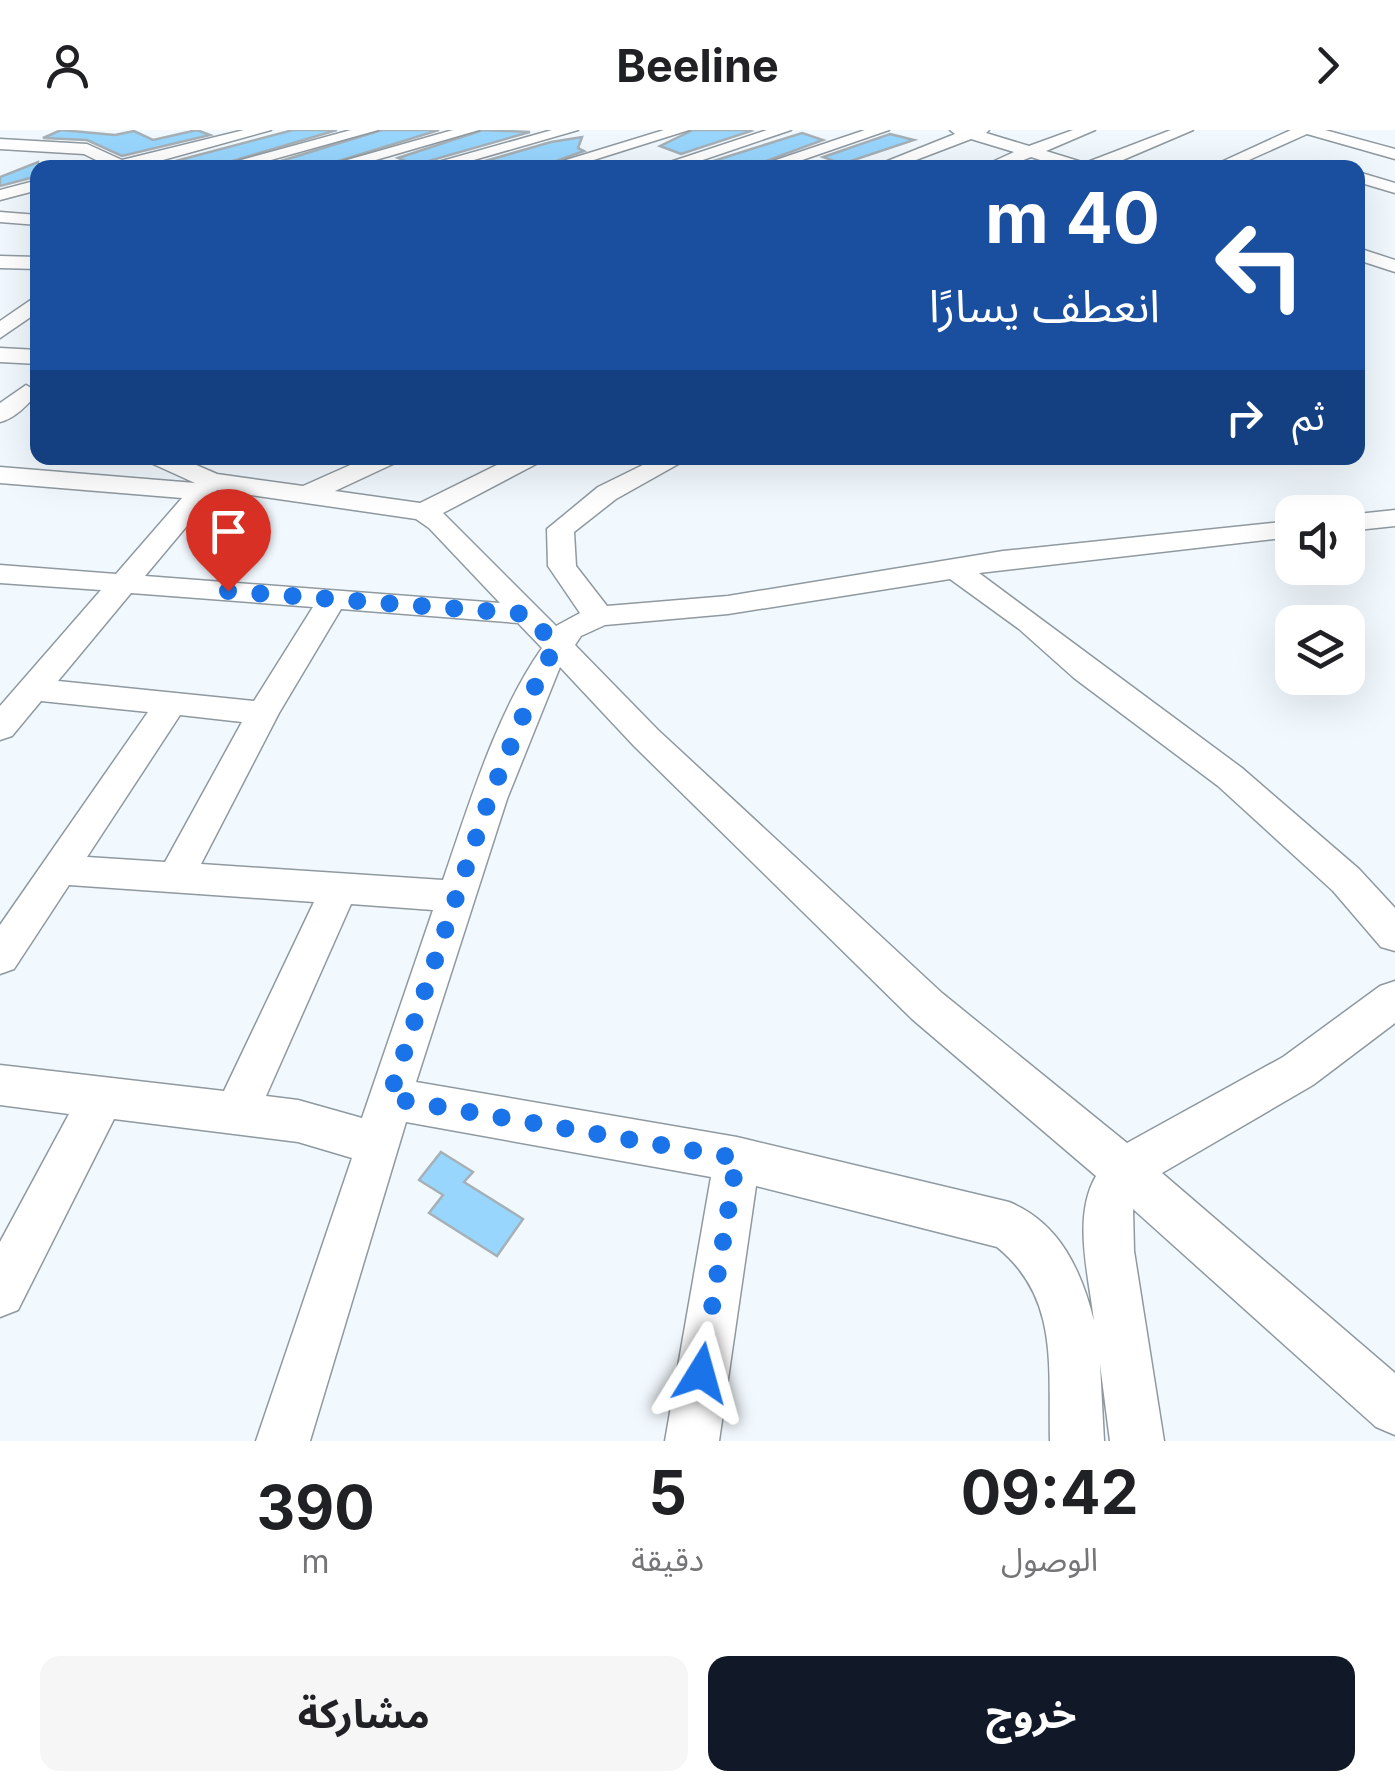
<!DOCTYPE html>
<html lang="ar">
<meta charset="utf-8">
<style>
:root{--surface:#fff;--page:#f6f6f6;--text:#202124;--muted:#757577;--accent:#111827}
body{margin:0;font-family:Inter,"Noto Sans Arabic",sans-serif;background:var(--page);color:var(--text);direction:rtl;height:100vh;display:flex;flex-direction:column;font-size:38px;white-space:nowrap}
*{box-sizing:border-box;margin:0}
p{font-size:32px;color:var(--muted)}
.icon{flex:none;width:55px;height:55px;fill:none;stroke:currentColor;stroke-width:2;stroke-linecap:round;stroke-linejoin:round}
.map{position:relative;height:1311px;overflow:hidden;direction:ltr}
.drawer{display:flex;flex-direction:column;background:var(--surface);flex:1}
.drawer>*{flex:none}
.top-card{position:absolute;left:30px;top:30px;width:1335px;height:305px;border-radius:20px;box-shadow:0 10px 40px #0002;direction:rtl;background:#1a4fa0;color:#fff;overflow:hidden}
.buttons{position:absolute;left:1275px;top:365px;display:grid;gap:20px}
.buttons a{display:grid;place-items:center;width:90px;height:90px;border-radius:20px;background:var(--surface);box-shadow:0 10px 40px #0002;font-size:50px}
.pin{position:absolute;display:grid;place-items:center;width:85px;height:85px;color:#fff;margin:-102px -42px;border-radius:50% 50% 50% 0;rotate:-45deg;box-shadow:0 0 10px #0007}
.pin .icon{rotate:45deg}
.me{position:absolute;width:110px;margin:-55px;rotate:8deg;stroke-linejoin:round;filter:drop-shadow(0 0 8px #0008)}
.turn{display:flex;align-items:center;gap:35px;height:210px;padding:0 40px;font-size:45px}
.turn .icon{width:130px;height:130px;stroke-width:2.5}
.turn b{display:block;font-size:70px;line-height:85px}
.then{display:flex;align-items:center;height:95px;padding:0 40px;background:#0003;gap:20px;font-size:38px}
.eta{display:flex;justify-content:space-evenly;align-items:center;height:170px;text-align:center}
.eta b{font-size:60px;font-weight:700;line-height:70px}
.cta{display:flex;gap:20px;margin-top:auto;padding:20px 40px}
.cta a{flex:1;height:115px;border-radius:20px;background:var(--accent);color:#fff;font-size:40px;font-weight:700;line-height:115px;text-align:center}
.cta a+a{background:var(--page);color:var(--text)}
header{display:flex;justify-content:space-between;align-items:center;height:130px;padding:0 40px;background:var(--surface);font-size:45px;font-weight:700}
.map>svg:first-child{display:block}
.building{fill:#98d6fe;stroke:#a5b0b7;stroke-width:2.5}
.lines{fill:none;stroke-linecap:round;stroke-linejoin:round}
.minor-casing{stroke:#8f99a0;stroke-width:3}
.minor{fill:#fff;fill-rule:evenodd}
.route{stroke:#1a73e8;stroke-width:18;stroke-dasharray:0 32.4}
</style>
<header><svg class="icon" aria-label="forward" viewBox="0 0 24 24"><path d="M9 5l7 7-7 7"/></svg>Beeline<svg class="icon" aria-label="person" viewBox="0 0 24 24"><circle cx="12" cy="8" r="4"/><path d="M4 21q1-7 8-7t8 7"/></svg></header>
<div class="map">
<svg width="1395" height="1311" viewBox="0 0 1395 1311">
<rect width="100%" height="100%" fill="#f2f9fe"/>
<!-- building -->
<g class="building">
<polygon points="61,0 115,5 134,1 153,10 197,0 210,5 122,26 87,10 43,8"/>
<polygon points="293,0 337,0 209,38 153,37"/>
<polygon points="382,0 439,0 316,38 258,38"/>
<polygon points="483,0 530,2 415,35 398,28"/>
<polygon points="693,0 748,0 751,1 681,24 660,16"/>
<polygon points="802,3 823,10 747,38 713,38 704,34"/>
<polygon points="890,4 914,10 842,34 823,27"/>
<polygon points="582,7 578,18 584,21 537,38 461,38 551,12"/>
<polygon points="38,32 38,46 0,56 0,47"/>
<polygon points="441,1022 473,1042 464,1052 523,1089 497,1126 429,1083 443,1065 419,1050"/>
</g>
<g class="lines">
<defs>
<g id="minor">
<polygon points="244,0 271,0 134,38 99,38 104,34 84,24 0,19 0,9 87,14 122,30"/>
<polygon points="351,0 378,0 242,38 212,38"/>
<polygon points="453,0 479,0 348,38 319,38"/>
<polygon points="552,0 578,0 446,38 417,38"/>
<polygon points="664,0 689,0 568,38 540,38"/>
<polygon points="767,0 791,0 679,38 652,38"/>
<polygon points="865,0 889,0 779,38 752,38"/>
<polygon points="950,0 989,0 986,3 1029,16 1073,0 1095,0 1046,21 1085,33 1171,0 1193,0 1104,38 1065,38 1031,27 1003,38 979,38 1014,22 971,9 895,38 870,38 955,4"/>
<polygon points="1291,0 1325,0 1395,19 1395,29 1307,4 1231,38 1208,38"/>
<polygon points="1358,42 1395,53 1395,63 1358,52"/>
<polygon points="38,50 38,60 0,70 0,60"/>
<polygon points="0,82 38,85 38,95 0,92"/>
<polygon points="1358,118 1395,130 1395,142 1358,130"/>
<polygon points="0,126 38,127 38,139 0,138"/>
<polygon points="38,165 38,182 0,208 0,191"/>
<polygon points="0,218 38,220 38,234 0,232"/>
<path d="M26,255l12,7c-9,12 -24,27 -38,30v-19z"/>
<path d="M148,328h32l37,16 86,12 63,-28h32l-3,5 -60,28 85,12 91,-45h30l-3,5 -95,50 113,113 24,-13 -32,-47 -1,-37 51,-42 59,-29h32l-73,41 -42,33 2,34 31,40 121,-10 275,-45 289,-30v16l-313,36 263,195 117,101 36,39v43l-14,-4 -48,-56 -115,-105 -144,-108 -55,-49 -69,-50 -222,35 -123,11 -24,11 -6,9 83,85 284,263 185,150 156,-86 97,-71 15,-5v42l-82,62 -151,88 233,200v62l-19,-8 -243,-218 1,42 30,190h-54l-10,-77 4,77h-54c-2,-73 10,-143 -53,-194l-241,-61 -37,255h-54l46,-264 -305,-55 -96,319h-54l96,-283 -54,-16 -184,-23 -96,191 -18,7v-75l69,-128 -69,-9v-40l224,26 90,-189 -245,-17 -55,84 -14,5v-49l148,-213 -107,-11 -29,35 -12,4v-34l101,-116 -101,-7v-18l116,9 66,-76 -182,-15v-16l195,16 -44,-20zM217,360l199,29 13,9 71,75 -355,-27zM131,463l182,14 -59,94 -196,-20zM341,479l177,14 24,25c-46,65 -73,157 -99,232l-242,-16 78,-151zM560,537l74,79 278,273 184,157c-24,41 -7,100 -2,145 -13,-51 -34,-98 -85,-119l-272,-65 -321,-55 91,-283zM180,585l62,7 -77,140 -78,-5zM351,774l82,6 -71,208 -64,-18 -32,-4z"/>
<polygon points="1395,380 1395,396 1348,401 1348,385"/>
</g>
</defs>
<!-- minor casing -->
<use href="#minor" class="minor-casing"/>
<!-- minor -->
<use href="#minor" class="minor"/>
</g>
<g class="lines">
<!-- route -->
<polyline class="route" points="228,461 526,484 556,515 541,542 489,669 389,968 737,1028 701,1243"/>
</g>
</svg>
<div class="buttons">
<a><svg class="icon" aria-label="sound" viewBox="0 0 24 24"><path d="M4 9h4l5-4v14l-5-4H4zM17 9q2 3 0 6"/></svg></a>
<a><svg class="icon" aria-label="layers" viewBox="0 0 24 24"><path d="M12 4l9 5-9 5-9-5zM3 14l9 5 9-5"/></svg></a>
</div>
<div class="pin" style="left:228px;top:461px;background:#d93025"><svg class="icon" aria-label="arrive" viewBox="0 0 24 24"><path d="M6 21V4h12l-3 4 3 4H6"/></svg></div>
<svg class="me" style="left:701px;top:1243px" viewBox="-20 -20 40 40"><path d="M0-17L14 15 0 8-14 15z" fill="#1a73e8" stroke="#fff" stroke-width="4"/></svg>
<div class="top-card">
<div class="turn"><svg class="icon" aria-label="left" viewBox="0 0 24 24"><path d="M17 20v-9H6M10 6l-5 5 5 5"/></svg><div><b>40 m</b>انعطف يسارًا</div></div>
<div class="then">ثم<svg class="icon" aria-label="right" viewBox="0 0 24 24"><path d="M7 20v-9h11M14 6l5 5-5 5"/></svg></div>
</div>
</div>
<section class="drawer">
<div class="eta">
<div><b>09:42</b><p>الوصول</p></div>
<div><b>5</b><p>دقيقة</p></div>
<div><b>390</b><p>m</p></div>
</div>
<div class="cta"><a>خروج</a><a>مشاركة</a></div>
</section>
